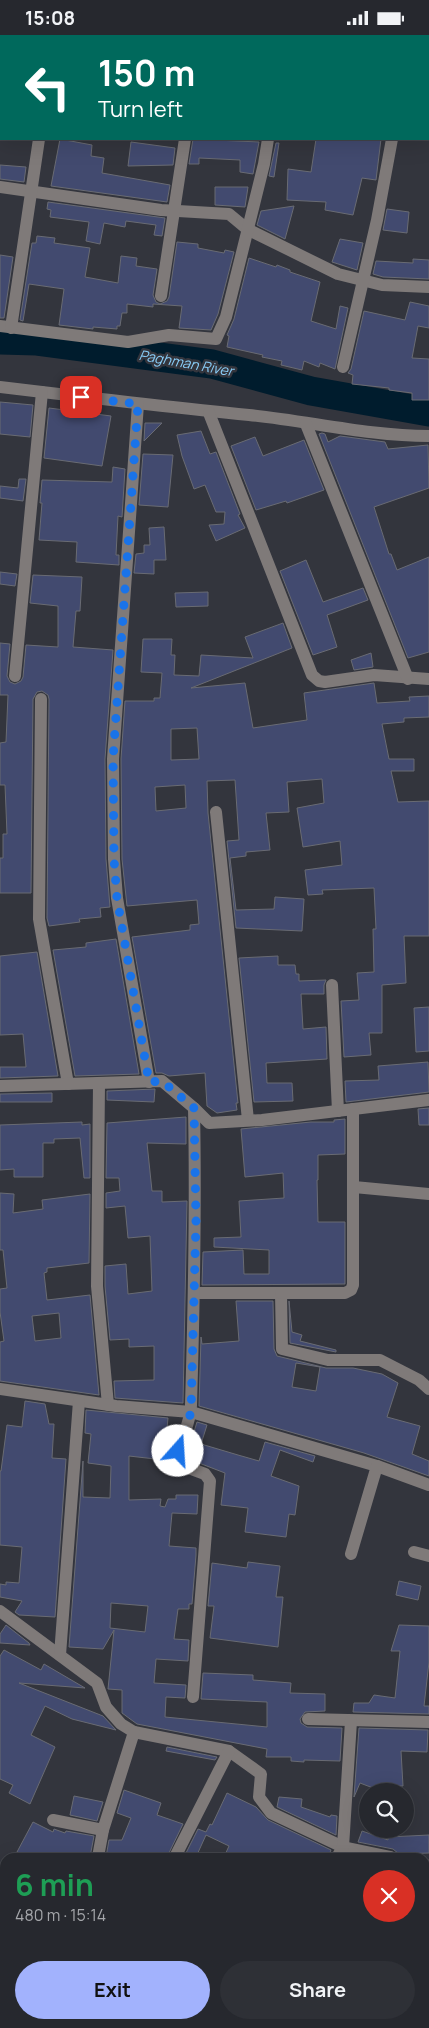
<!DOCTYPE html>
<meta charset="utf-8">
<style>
:root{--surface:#26282e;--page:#2e3036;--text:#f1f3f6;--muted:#a4a6aa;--line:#42444a;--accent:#a2b2fd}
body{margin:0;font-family:Manrope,sans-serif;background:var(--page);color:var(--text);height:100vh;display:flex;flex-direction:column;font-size:19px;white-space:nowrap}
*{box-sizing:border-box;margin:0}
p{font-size:16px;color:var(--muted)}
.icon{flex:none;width:28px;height:28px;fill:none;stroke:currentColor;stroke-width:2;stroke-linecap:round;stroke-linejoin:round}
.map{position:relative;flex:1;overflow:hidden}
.sheet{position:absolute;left:0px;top:1818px;width:430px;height:176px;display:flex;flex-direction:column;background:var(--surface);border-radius:15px 15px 0 0;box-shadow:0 5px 20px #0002,0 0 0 1px var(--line)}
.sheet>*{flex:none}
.banner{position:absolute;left:0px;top:0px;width:430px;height:105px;box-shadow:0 5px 20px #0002,0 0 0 1px var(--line);background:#00695c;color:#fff;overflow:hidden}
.controls{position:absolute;left:359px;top:1748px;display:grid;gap:10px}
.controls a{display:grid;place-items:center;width:55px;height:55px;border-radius:50%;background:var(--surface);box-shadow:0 5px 20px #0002,0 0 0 1px var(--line);font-size:25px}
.pin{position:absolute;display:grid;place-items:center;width:42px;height:42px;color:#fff;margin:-21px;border-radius:10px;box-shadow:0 2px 8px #0006}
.me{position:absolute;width:55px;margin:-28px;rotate:19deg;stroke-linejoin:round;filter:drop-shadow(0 0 4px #0008)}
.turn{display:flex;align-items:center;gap:18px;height:105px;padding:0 15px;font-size:22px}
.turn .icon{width:65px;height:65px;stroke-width:2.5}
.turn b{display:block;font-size:35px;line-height:42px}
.round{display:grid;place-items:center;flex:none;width:52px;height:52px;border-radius:26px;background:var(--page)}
.overview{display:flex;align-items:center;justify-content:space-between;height:85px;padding:0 15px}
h1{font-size:30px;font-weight:700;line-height:38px;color:#1e9e55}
.primary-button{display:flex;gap:10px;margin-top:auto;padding:10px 15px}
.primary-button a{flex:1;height:58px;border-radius:30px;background:var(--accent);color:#111;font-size:20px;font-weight:700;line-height:58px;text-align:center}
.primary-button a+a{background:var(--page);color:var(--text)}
.status{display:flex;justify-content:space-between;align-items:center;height:35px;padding:0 25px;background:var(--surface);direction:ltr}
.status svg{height:14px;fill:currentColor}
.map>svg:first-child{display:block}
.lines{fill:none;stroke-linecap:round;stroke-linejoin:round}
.river{stroke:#001c2d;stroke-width:29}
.building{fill:#424a6f;stroke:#696b73;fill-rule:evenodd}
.minor{stroke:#7f7a79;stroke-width:12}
.route{stroke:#1a73e8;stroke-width:9;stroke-dasharray:0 16.2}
.labels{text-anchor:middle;stroke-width:5;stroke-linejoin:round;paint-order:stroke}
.water-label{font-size:14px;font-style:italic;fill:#8acef9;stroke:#33353d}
</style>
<div class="status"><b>15:08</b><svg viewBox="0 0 49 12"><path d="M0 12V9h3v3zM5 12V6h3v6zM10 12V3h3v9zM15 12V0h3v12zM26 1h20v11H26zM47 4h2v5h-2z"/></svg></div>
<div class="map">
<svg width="429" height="1993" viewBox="0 0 429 1993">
<rect width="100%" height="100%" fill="#33353d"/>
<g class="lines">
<!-- river -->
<polyline class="river" points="0,305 37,306 212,329 311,356 429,377"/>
</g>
<!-- building -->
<g class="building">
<polygon points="60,104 92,110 91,121 104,123 102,138 170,150 167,167 51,151"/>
<polygon points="193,104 259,107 253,139 240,137 240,125 199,123 199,129 189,129"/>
<polygon points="316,104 381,104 376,145 362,143 353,180 325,175 326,167 287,165 288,134 311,137"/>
<polygon points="131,107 175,113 173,130 128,131"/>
<polygon points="276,108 279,108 274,142 269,141"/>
<polygon points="0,130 26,132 24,147 0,144"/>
<polygon points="215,152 248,152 245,172 215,170"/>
<polygon points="48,167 165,183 162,201 154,200 156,190 126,186 125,192 104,188 100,209 86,206 89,187 50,182 51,175 47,174"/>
<polygon points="294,171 285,204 257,190 261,176"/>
<polygon points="387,174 409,177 407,198 383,195"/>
<polygon points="37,201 55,203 54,208 90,213 85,242 118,248 121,221 137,223 136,231 157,234 153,260 156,267 160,269 167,266 169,262 177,207 198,209 198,213 224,218 225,215 234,217 218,279 211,295 179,293 182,271 153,269 153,272 127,269 127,278 122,278 120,291 117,291 117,294 93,292 93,294 59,290 64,254 29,249 23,286 20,285 32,208 36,208"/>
<polygon points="340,204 363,208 357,235 332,227"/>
<polygon points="0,220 13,222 4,283 0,283"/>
<polygon points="249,223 276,232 277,230 290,235 290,237 320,247 311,286 336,294 340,271 348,273 335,334 320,328 319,332 304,326 302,335 281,330 282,326 262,322 263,320 227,312 229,301 227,300 234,284"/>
<polygon points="413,224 429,225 429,244 383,242 373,239 376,226 413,228"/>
<polygon points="410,267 429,271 429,293 418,291 412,323 429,324 429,365 412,365 412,358 389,355 389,353 352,349 353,340 348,338 351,334 364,276 405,285"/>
<polygon points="0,367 33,370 30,402 0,399"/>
<polygon points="49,373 111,381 102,431 44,423"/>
<polygon points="145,388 162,388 144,406"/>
<polygon points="201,396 210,419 216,417 240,479 238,480 245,493 216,506 209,490 224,489 225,477 216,477 205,450 194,454 182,421 177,400"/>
<polygon points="322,398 325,399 328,407 340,401 385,407 388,414 428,410 429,453 374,472 389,519 391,519 397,535 429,522 429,617 408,623 319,399"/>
<polygon points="255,402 263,421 304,405 324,455 287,468 286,466 256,475 231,411"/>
<polygon points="143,419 173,420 168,472 139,470"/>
<polygon points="113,432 125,434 122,482 118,481 116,520 119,520 119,530 76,527 77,507 39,505 42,468 40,468 42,445 112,447"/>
<polygon points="19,444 26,444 23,466 0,463 0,451 18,453"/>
<polygon points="164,492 166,525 154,525 154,539 134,538 136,519 144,518 144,510 150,510 149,493"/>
<polygon points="306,525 323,567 363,553 368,565 327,580 337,612 313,620 280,536"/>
<polygon points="0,537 17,539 15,551 0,549"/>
<polygon points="33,540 82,542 80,576 76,576 73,612 113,615 105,724 106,824 110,872 100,873 101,882 79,884 80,887 49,891 47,883 49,664 48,660 42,656 37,657 33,664 31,858 0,858 0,823 3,823 3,799 7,799 5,750 0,750 0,708 6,707 8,660 0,660 0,608 10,609 7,641 10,647 15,649 21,646 23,642 26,610 58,612 58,571 30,568"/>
<polygon points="208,557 208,571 176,572 175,558"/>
<path d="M283,588l9,25 -101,40 54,-5 8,45 54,-8 -3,-27 70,-10 3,20 33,-2 -1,-4 20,-1v21l-25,1v4l-22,2 7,35h25v12h-23l7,31 31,-1v135h-25l2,47 -24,2v48h-13l2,22 -27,2 -3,-56 18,-1 -2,-27 17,-1 -1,-43h3l-2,-41 -52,2 1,4 -15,1 -3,-25 37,-5 -2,-24 -37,6 -6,-39 27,-5 -2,-24 -35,3 2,30 -23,1 4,37 -24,2v4l-16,2 6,52 38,-1 1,-12 29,2 -2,32 -66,-3 -9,-87 12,-1 -4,-60 -28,1 1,32 30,290h-2l1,7 -20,3 -10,-7 -2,-33 -36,3 -7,-3h-6l-24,-136 58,-7v-5l9,-1 -2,-24 -70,6 -5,-47 -1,-100 4,-58h29v-3h6l2,-25 -21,-1 2,-33h29l-1,16h4l-1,20 25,1 2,-21 52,3 -8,-21zM197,693l2,31 -28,1v-31zM185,750l1,23 -30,3 -1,-24z"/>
<polygon points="371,618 373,632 354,635 351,625"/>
<polygon points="116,904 139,1039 75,1041 53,915 86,912 86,908"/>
<polygon points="37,917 58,1041 0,1043 0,1032 26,1032 23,999 0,1000 0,921"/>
<polygon points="278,921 278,930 295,930 296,939 299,939 299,946 326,945 324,950 324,959 301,959 303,994 326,992 327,1024 266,1028 267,1048 292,1048 293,1066 254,1067 239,923"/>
<polygon points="429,972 429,1016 416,1017 414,973"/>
<polygon points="428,1027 429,1057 346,1067 345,1046 379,1045 378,1031"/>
<polygon points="155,1054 154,1067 107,1065 107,1056"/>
<polygon points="52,1058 52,1067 0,1067 0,1059"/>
<polygon points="429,1073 429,1090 419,1090 418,1074"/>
<polygon points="186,1082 186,1109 147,1108 152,1156 162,1156 162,1167 187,1166 183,1368 115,1363 114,1346 154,1345 154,1311 129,1312 129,1304 110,1305 105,1251 105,1231 126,1229 128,1259 152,1256 150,1201 128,1203 125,1171 106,1173 106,1158 120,1156 119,1143 106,1143 107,1088"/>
<polygon points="345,1084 345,1119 318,1120 318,1145 317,1145 318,1187 345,1187 345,1249 202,1250 203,1217 243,1215 244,1239 269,1239 269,1215 214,1212 214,1203 241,1202 239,1166 284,1163 283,1138 245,1142 241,1094 311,1087 334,1087 334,1085"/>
<polygon points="82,1087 82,1090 90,1089 90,1143 84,1143 80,1103 54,1104 54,1108 43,1108 43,1142 14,1142 14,1134 0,1135 0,1090"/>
<path d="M0,1158l14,1 -1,19 30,-4 -1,-9 48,-6 -1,69 -42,5v4l-3,1 3,27 43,-5 9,100 -99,-14v-39l4,-1 -4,-29v-23l7,-1 -4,-38h-3zM59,1278l2,25 -26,3 -3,-25z"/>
<path d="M236,1266h37l1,48 3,7 49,12h27l29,6 16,9 -11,34 33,9 -8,28 17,7v15l-65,-23 -165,-47 2,-69 1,7 37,-3zM296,1328l24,4 -4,24 -24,-4z"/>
<polygon points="289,1266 292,1297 302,1300 300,1306 336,1315 336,1317 290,1308"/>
<polygon points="25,1366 45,1369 49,1389 54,1389 52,1423 66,1424 55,1582 19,1580 15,1577 22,1566 0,1562 0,1549 6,1550 6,1547 19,1548 22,1512 0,1510 0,1436 1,1436 7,1390 22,1392"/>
<path d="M86,1375l82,8 -4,42 -35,-4v44l32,-1 -1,7 5,1 3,-8h8v-4h22l-1,19 -25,-1 -3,33 27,2v7l-4,49h-3v5h-11l-4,30 15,1 -1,21 -32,-2 -2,24 32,2 -1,13 -19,-1 -1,20 102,10v-25l-66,-3 2,-26 50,2v5l38,3 -1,10 35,1v17l-20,1 -5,7 1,4 6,4 35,1 -2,33 -36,-1v2l-13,-1v-4h-25l1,-8 -130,-25 -15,-11v-23l-14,-1 6,-59 -11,19 -34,-2 14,-186v36l27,1 1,-32 -23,-3 3,-29 -6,-1zM111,1568l37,3 -3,26 -35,-4z"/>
<polygon points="197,1387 207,1390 201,1409 238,1420 259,1426 265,1407 315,1421 313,1427 280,1415 271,1441 299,1451 295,1480 289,1479 286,1502 245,1497 248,1473 221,1470 225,1438 186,1423"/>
<polygon points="248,1527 280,1531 276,1562 283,1562 278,1612 210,1603 214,1571 208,1571 212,1528 247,1533"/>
<polygon points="399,1546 421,1551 418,1565 396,1560"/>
<polygon points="6,1590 29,1608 30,1610 0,1608 0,1599"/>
<polygon points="399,1590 429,1591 429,1627 424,1671 429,1671 429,1679 353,1677 354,1668 369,1668 374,1660 395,1663 400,1616 391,1616"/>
<polygon points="4,1615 41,1635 44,1629 85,1653 19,1648 103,1681 116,1695 72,1684 45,1671 31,1700 55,1712 30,1769 9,1758 13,1750 0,1744 0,1621"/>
<polygon points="359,1693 428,1695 427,1717 401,1716 403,1751 395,1751 394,1756 381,1756 360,1748 354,1762"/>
<polygon points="167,1712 217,1722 215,1725 166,1716"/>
<polygon points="124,1755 161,1768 157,1780 183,1789 167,1822 106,1822 109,1805 122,1805 131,1783 117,1778"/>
<polygon points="227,1758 256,1772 268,1785 331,1815 328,1822 224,1822 229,1811 206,1800 196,1822 184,1822 198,1794 206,1797 210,1789 212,1790"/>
<polygon points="74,1761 103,1767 97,1786 70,1780"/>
<polygon points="279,1762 302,1764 301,1772 330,1782 331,1780 337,1781 336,1800 277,1772"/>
<polygon points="33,1787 53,1797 54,1794 65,1798 66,1796 94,1801 90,1822 29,1822 17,1817"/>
<polygon points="362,1796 388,1805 388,1802 429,1800 429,1818 399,1819 393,1814 358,1807"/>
</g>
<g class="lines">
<!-- minor -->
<g class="minor">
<polyline points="57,1 57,0"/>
<polyline points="200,1 201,0"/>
<polyline points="286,1 286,0"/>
<polyline points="410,1 410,0"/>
<polyline points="0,152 161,175 229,179 247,194 338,239 382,250 429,252"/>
<polyline points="161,261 185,104"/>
<polyline points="0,291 128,307 169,300 216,304 226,282 264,129 268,104"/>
<polyline points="11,293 39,104"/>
<polyline points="343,332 377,185 392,104"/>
<path d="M0,352c83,10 166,20 249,28 60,6 119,21 180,21"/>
<polyline points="138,369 113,724 114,824 117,863 149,1047"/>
<polyline points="209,378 312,640 319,646 325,647 374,640 429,644"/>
<polyline points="306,389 408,644"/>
<polyline points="15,641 42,357"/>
<polyline points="41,664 39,884 68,1049"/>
<polyline points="216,777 248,1085"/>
<polyline points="332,950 338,1076"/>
<polyline points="99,1049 97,1251 108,1370"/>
<polyline points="0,1051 162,1046 194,1073 209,1088 262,1085 429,1065"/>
<polyline points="354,1152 429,1159"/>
<polyline points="194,1258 281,1258 282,1314 328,1325 380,1325 419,1345 429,1354"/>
<polyline points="281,1258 345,1258 351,1255 353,1250 353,1074"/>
<polyline points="0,1354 116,1371 191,1377 377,1431 429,1450"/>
<polyline points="414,1517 429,1521"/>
<polyline points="351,1519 377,1431"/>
<polyline points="0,1576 97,1648 106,1672 121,1689 134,1697 229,1716 261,1739 259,1762 271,1778 343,1812 391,1822"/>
<polyline points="60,1620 79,1366"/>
<path d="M193,1662l17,-216 -5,-7 -27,-10c-1,-23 13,-38 13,-59 3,-99 5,-198 3,-297"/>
<polyline points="308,1684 429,1687"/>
<polyline points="53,1785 103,1795"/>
<polyline points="98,1822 103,1795 134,1697"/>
<polyline points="175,1822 229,1716"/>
<polyline points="337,1822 343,1812 351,1686"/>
<polyline points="425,1830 429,1831"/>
<polyline points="0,1852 5,1854"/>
<polyline points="425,1929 429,1929"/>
<polyline points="0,1980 5,1981"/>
<polyline points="99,1989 100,1993"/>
<polyline points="288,1993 288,1989"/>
</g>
</g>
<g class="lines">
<!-- route -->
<polyline class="route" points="81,362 138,369 113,724 114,824 117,863 149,1047 162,1046 194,1073 196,1186 191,1377 178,1416"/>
</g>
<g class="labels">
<!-- water labels -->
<g class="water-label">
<text transform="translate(186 328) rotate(10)" y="5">Paghman River</text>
</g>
</g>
</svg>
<div class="controls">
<a><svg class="icon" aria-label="search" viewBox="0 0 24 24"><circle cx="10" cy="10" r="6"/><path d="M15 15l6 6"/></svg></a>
</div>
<div class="pin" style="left:81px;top:362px;background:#d93025"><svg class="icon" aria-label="arrive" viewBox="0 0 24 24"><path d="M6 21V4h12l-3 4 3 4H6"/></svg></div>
<svg class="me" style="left:178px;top:1416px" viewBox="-20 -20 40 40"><circle r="19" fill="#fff"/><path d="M0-13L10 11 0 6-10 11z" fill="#1a73e8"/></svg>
<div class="banner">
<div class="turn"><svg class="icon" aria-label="left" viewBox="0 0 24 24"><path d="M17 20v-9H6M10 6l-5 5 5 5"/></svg><div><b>150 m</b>Turn left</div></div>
</div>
<section class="sheet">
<div class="overview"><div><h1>6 min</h1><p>480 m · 15:14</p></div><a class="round" style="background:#d93025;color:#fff"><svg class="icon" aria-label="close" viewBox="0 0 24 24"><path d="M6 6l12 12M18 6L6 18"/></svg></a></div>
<div class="primary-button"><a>Exit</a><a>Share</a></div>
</section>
</div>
